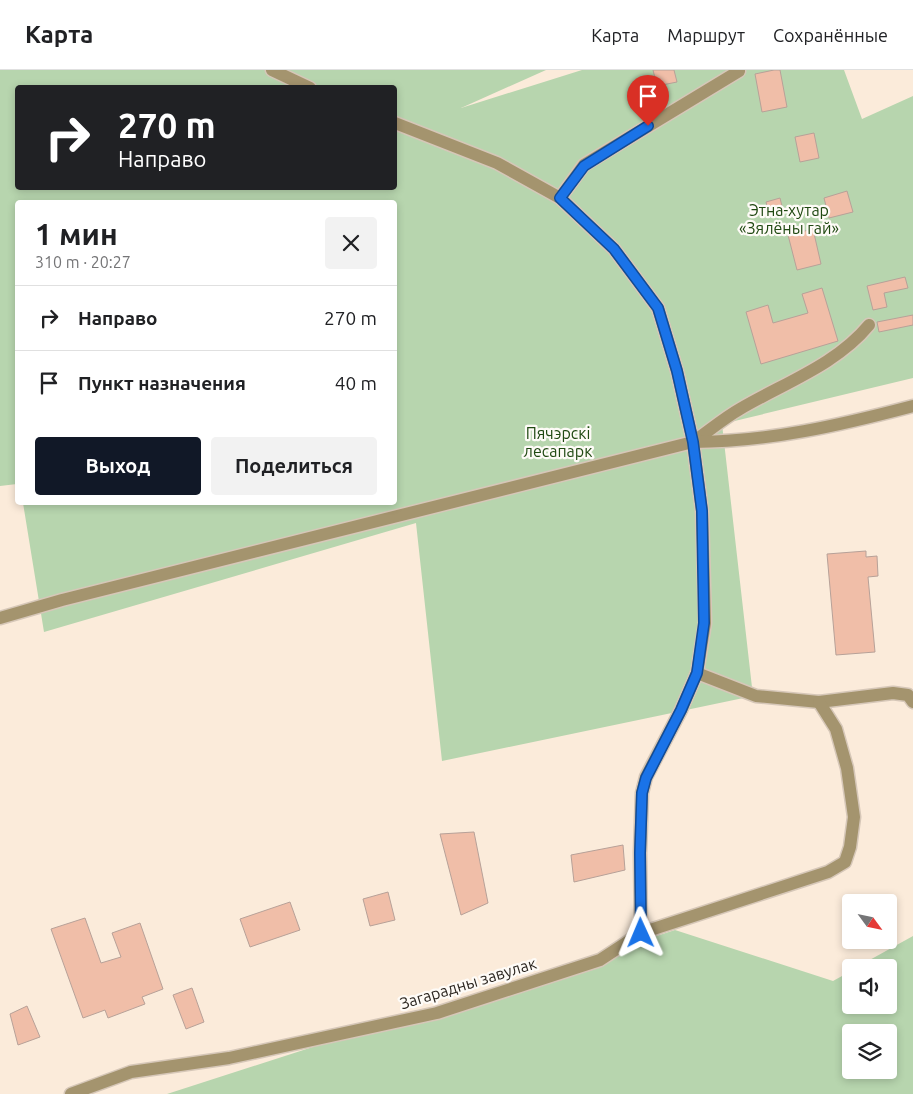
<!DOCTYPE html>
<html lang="ru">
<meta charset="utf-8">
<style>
:root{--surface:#fff;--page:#f2f2f2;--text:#202124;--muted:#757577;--line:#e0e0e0;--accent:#111827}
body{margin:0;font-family:Ubuntu,sans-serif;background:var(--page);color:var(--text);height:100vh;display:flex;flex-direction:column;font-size:19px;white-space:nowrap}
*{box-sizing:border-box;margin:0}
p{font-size:16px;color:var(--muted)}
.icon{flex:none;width:28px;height:28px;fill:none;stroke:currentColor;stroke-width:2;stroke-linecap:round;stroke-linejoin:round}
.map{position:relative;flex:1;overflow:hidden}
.details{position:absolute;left:15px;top:130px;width:382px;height:305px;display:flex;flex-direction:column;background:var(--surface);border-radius:5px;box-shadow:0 2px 8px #0003}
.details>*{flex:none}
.hud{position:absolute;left:15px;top:15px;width:382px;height:105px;border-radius:5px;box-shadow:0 2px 8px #0003;background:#202124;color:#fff;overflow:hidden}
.needle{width:32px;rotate:123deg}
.fabs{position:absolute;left:842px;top:824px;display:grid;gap:10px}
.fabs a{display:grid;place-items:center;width:55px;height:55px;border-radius:5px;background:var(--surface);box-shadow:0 2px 8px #0003;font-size:25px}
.pin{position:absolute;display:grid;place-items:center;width:42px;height:42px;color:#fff;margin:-51px -21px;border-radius:50% 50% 50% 0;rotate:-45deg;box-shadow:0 0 5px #0007}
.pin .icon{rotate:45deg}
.me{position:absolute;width:55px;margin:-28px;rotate:359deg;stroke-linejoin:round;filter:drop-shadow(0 0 4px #0008)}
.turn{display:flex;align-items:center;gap:18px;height:105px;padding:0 20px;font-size:22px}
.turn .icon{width:65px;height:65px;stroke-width:2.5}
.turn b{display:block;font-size:35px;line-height:42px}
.round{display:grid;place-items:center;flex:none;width:52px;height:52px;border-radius:5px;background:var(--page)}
.overview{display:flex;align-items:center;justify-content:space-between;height:85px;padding:0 20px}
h1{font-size:30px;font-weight:700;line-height:38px}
.cta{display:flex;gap:10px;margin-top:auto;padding:10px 20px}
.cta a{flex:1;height:58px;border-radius:5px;background:var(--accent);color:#fff;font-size:20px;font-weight:700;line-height:58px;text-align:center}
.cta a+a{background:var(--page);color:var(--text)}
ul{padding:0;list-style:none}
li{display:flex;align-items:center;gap:15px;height:65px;padding:0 20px;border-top:1px solid var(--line)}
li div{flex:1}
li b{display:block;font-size:19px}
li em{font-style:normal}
header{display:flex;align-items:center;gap:30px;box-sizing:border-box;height:70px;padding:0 25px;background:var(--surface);border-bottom:1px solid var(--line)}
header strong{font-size:24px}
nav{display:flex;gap:28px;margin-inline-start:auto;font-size:18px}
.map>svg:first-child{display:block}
.green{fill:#b7d5ae;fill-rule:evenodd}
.building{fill:#f0bea8;stroke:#b7a198}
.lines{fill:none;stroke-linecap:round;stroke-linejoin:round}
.minor-casing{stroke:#d6c7b8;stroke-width:15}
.minor{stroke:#a4946e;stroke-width:12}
.route-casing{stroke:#114b97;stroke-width:12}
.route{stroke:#1a73e8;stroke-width:9}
.labels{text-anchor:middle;stroke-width:4.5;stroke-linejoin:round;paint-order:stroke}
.park-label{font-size:16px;fill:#204912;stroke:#fefbf7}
.street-label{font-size:16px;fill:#2b251f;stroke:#fefbf7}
</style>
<header>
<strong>Карта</strong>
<nav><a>Карта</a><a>Маршрут</a><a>Сохранённые</a></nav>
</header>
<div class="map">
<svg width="913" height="1024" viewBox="0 0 913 1024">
<rect width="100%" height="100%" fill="#fbebda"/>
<!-- green -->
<g class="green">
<path d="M0,0h546l-85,38 121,-38h262l18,49 51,-23v282l-191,46 31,272 -311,65 -26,-238 -372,109 -21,-129 372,-1v-300h-377l-1,282 -17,2zM18,18h377v100h-377z"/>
<path d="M675,860l158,51 18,-10v34h38v-37l-32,-1 56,-31v158h-746zM851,962h38v38h-38z"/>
</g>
<!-- building -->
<g class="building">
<polygon points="653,0 674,0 677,12 657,16"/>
<polygon points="774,0 780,0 787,37 762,42 755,4"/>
<polygon points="814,63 819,88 800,92 795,67"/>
<polygon points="847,121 853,142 829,148 824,128"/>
<polygon points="780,128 783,140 769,144 766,132"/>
<polygon points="813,159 821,194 797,200 788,165"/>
<polygon points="905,207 908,218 884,223 887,237 873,240 867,216"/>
<polygon points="822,218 838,271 761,294 746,242 768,235 773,253 808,243 802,224"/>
<polygon points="913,245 913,255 879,262 877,252"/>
<polygon points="866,481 866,487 877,486 878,506 868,507 875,582 836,585 827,484"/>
<polygon points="474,762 488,833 461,845 440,764"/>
<polygon points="623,775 625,800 574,812 571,785"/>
<polygon points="388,822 395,850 370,856 363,829"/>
<polygon points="290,832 300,860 250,877 240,849"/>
<polygon points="85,848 101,893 121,887 112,863 140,853 163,919 142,927 145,934 108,948 105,940 83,948 51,859"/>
<polygon points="192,918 204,952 186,959 173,925"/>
<polygon points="27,936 40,967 18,975 10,944"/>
</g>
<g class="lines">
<defs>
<g id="minor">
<polyline points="272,0 310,18"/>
<polyline points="395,53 497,93 560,128 614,179 658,238 677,301 693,372 702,441 705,553 697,603 681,640 646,707 642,723 640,783 641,863"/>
<polyline points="560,128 584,95 739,1"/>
<path d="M693,372c16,-11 31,-24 47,-33 44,-26 96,-44 129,-84"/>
<path d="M0,548l62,-18 631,-158c75,0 148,-17 220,-36"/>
<polyline points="697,603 756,626 819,632 893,623 908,625 913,632"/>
<polyline points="71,1024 131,1002 229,988 437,943 600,890 641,863 828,802 845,792 850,777 854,747 847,698 836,659 819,632"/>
</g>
</defs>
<!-- minor casing -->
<use href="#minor" class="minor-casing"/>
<!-- minor -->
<use href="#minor" class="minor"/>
</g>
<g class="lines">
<defs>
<polyline id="route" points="641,863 640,783 642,723 646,708 681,640 697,603 704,553 702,441 693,372 677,301 658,238 614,179 560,128 584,96 648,56"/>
</defs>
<!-- route casing -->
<use href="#route" class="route-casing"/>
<!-- route -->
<use href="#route" class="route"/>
</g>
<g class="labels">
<!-- park labels -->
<g class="park-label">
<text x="789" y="146">Этна-хутар<tspan x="789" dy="18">«Зялёны гай»</tspan></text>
<text x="558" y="369">Пячэрскі<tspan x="558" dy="18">лесапарк</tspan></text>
</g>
<!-- street labels -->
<g class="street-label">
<text transform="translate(468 913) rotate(-17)" y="6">Загарадны завулак</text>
</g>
</g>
</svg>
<div class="fabs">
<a><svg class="needle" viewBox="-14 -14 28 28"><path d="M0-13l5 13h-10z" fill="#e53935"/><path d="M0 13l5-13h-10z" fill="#757577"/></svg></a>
<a><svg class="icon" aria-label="sound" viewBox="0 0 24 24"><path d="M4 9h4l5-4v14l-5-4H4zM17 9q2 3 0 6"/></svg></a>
<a><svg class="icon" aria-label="layers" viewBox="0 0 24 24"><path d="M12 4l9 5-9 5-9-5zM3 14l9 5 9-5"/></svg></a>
</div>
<div class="pin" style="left:648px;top:56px;background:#d93025"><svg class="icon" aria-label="arrive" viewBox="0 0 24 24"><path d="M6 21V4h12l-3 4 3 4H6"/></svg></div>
<svg class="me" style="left:641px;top:863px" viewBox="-20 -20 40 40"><path d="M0-17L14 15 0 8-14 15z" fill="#1a73e8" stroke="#fff" stroke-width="4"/></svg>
<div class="hud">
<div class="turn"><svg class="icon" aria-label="right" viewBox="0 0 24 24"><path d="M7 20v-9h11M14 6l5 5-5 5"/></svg><div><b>270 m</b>Направо</div></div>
</div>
<section class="details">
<div class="overview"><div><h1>1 мин</h1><p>310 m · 20:27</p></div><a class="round"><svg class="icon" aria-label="close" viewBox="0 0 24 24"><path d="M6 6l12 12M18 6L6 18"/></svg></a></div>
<ul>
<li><svg class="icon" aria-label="right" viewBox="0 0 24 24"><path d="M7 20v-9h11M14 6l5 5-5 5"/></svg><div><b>Направо</b></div><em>270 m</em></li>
<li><svg class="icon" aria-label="arrive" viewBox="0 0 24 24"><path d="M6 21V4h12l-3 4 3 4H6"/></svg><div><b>Пункт назначения</b></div><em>40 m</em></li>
</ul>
<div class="cta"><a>Выход</a><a>Поделиться</a></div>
</section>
</div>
